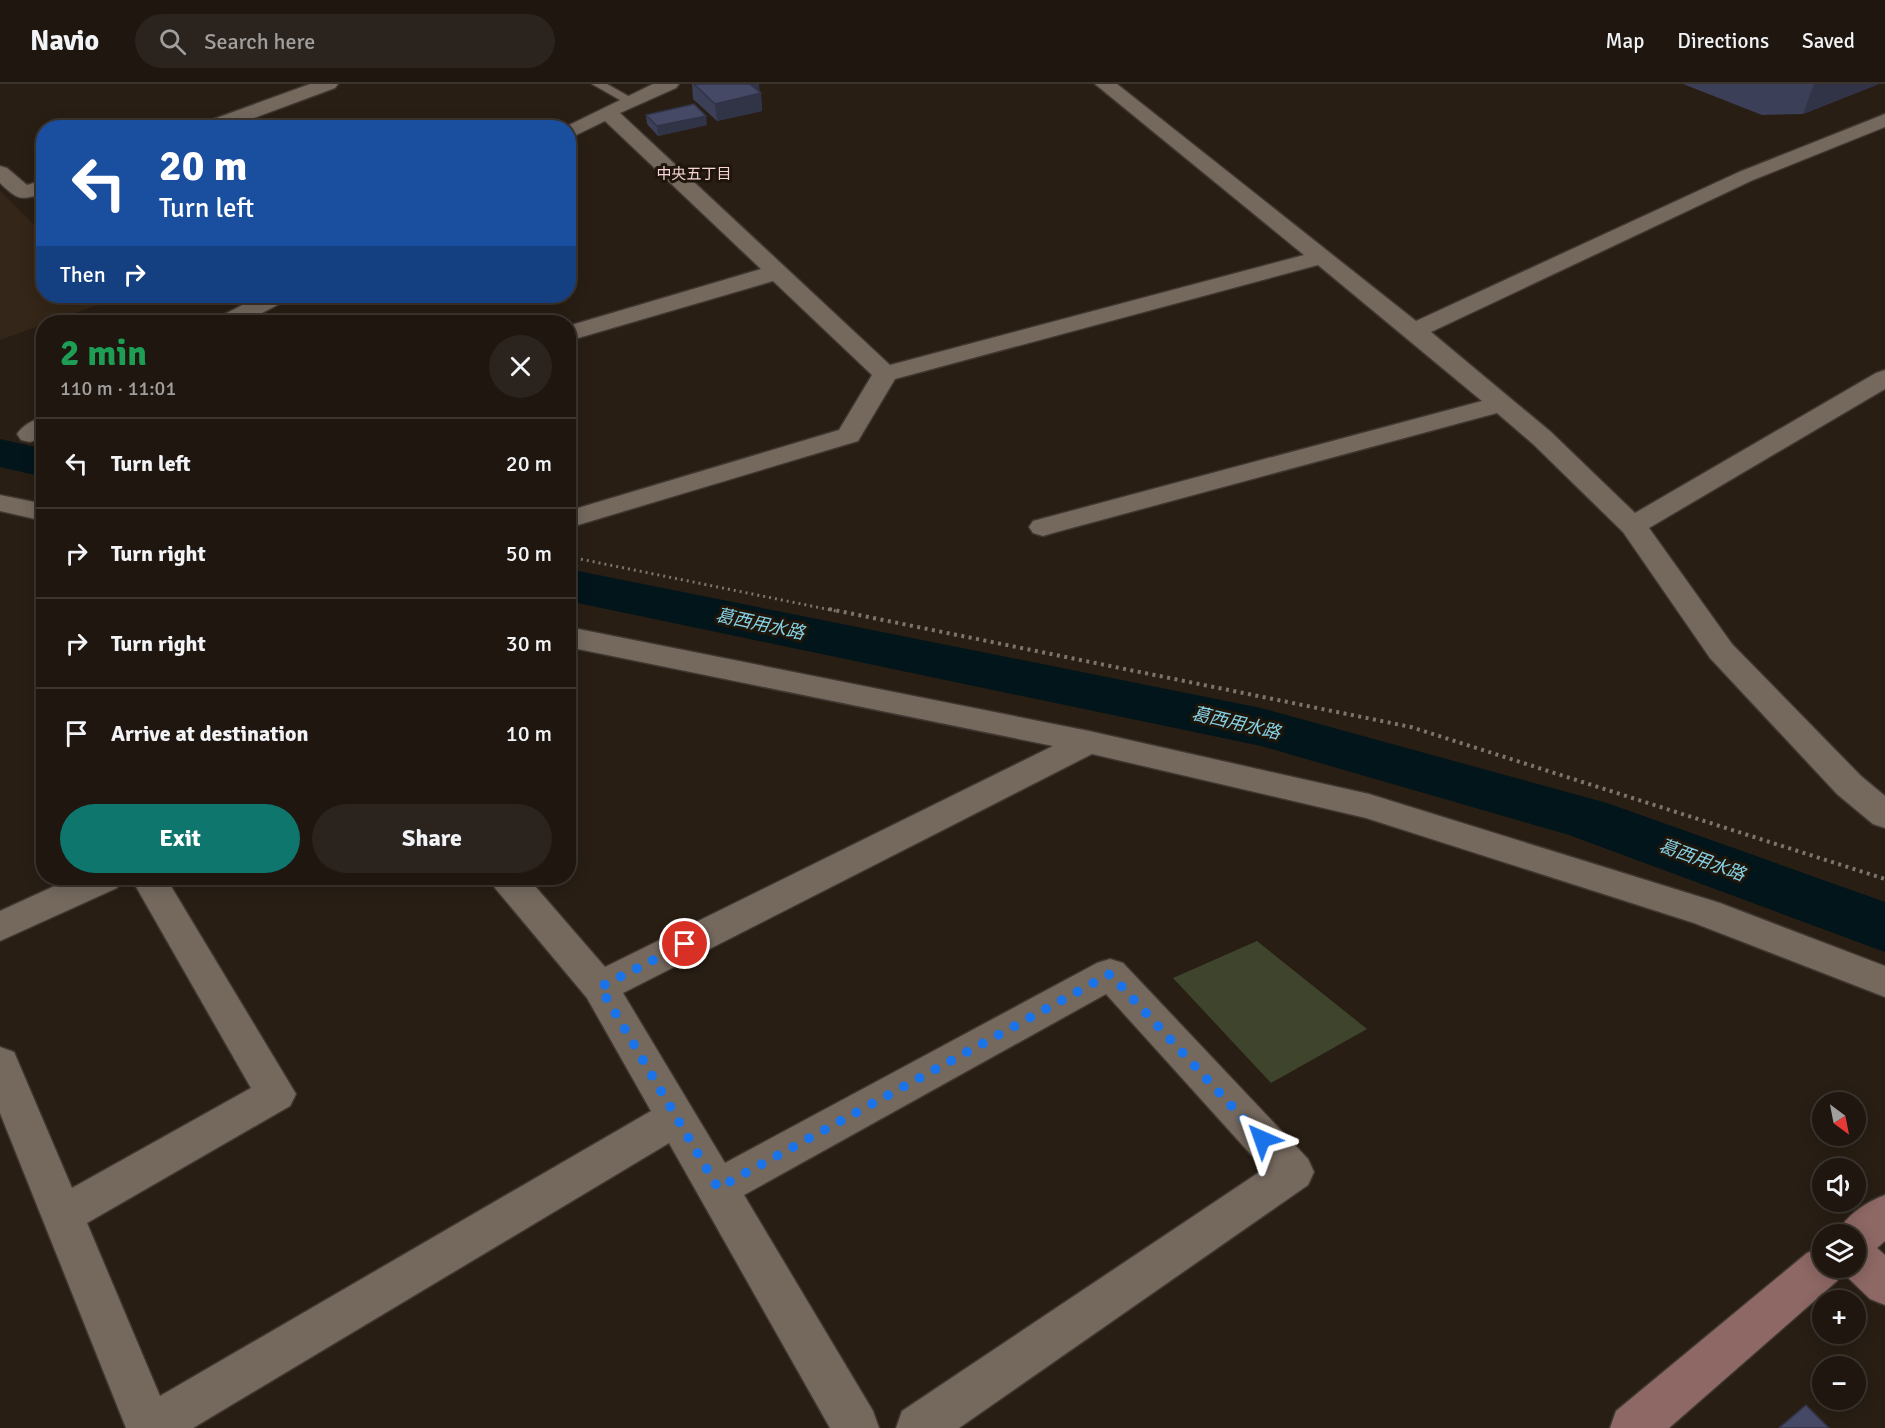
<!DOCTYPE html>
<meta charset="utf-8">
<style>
:root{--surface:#1e160f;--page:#2b231d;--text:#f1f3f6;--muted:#a19f9e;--line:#3c352f;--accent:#0f766e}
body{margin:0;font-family:Signika,"Noto Sans JP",sans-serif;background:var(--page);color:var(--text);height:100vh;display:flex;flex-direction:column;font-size:22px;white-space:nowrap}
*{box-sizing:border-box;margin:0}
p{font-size:20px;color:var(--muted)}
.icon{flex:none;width:33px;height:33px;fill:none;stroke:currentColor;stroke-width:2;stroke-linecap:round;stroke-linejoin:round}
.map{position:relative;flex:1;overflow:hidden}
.side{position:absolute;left:36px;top:231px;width:540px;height:570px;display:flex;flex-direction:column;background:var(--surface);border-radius:24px;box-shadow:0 3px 15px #0003,0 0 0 2px var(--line)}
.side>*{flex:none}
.guide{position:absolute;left:36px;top:36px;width:540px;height:183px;border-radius:24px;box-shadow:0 3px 15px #0003,0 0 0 2px var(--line);background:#1a4fa0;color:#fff;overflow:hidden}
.needle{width:39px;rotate:148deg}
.tools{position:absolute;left:1812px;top:1008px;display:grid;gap:12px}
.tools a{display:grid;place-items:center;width:54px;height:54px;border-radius:50%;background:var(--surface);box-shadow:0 3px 15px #0003,0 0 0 2px var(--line);font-size:30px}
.pin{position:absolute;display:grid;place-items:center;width:51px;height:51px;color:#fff;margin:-26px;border:3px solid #fff;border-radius:50%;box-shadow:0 2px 6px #0007}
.me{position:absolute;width:66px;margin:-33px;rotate:317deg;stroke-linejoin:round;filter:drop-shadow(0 0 4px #0008)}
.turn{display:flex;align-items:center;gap:21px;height:126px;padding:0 24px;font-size:27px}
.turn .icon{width:78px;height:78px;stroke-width:2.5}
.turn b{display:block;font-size:42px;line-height:51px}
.then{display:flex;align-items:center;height:57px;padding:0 24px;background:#0003;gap:12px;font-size:22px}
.round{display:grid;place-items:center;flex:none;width:63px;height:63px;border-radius:32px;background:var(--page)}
.summary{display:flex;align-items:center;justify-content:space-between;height:102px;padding:0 24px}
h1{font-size:36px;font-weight:700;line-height:45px;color:#1e9e55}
.button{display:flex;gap:12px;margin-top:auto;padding:12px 24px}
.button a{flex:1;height:69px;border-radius:36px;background:var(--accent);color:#fff;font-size:24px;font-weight:700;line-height:69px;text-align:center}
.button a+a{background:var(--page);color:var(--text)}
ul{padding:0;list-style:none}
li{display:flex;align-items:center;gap:18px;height:90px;padding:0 24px;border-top:2px solid var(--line)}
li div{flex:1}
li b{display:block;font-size:22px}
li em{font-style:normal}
header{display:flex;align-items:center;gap:36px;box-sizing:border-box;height:84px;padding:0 30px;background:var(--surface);border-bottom:2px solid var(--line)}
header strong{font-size:28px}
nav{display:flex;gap:33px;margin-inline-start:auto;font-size:21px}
.search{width:420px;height:54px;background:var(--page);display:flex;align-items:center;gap:15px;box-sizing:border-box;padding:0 21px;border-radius:33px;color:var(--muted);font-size:22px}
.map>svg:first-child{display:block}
.built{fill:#342618}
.green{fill:#3e452c}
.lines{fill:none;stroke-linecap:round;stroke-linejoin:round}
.canal{fill:#02151a;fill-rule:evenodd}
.lane-casing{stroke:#3f3731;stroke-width:3}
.street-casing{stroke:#3f3731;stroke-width:3}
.secondary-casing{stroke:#3f3731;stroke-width:3}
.path-far1{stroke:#7d746c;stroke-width:3;stroke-dasharray:2 4;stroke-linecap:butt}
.path{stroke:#7d746c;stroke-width:4;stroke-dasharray:3 4.5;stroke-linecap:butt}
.lane{fill:#75695e;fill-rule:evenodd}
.street{fill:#75695e;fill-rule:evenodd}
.secondary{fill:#8d6864;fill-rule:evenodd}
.wall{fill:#3c3f58}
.shaded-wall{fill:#313347}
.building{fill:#464966;stroke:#313347;stroke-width:1.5}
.route{stroke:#1a73e8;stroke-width:10;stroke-dasharray:0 18}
.labels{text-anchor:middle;stroke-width:6;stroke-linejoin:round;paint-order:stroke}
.far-neighbourhood-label{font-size:15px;fill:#f7d4da;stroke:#1e150b}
.water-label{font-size:18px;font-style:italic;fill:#85d0e3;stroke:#1e150b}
</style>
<header>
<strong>Navio</strong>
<div class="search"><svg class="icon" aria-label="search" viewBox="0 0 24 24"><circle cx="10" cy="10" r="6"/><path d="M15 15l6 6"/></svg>Search here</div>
<nav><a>Map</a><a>Directions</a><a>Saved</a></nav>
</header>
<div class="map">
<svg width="1885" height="1344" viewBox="0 0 1885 1344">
<rect width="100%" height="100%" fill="#281e14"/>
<!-- built -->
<polygon class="built" points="0,107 43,150 44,212 106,212 111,216 0,256"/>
<!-- green -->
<polygon class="green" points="1257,857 1367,945 1271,999 1173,894"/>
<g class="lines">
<!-- canal -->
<g class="canal">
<polygon points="0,355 44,365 44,393 0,383"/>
<polygon points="568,485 1261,624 1607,719 1885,818 1885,868 1569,751 1261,662 568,517"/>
</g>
<defs>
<polygon id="lane" points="592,0 607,0 637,17 631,21 627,20"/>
<g id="street">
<polygon points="310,0 338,0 335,4 227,44 197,44 200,40"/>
<polygon points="653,0 679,0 676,4 620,29 890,281 1304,171 1095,0 1117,0 1416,237 1739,88 1885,30 1885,43 1753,96 1431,248 1551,348 1635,429 1876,289 1885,286 1885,305 1649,444 1732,560 1861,692 1885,712 1885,744 1873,740 1837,710 1710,574 1623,448 1533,360 1497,329 1053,449 1043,452 1033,449 1029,443 1033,437 1482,317 1318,181 895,295 858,357 568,444 568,427 839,346 872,291 773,197 568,257 568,242 761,185 605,37 568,55 568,44 563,44"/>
<path d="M0,82l7,2 20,17 17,-5v13c-24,8 -26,7 -44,-10z"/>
<polygon points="260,212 289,212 285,217 245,238 216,238 219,233"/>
<path d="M44,333v20l-14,5 -9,-2 -4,-6c6,-9 16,-14 27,-17z"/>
<polygon points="0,411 44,420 44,437 0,427"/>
<polygon points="568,543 1089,647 1369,710 1720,819 1885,882 1885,913 1694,839 1366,734 1092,670 623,909 725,1079 1097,879 1110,875 1123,879 1308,1075 1314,1088 1308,1101 959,1344 896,1344 902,1327 1264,1085 1106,910 744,1111 873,1327 879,1344 830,1344 669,1059 193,1344 126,1344 0,1029 0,963 14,968 72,1104 251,1004 131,794 166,794 296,1010 290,1022 87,1139 160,1312 651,1027 587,914 495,804 491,794 528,794 605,883 1053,662 568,563"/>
<polygon points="72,794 122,794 117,804 0,857 0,827"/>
</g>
<path id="secondary" d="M1885,1111v46l-8,7 8,7v50l-15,-6 -28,-27 -5,9 -168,147h-59l6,-17 191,-158 15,-6v21h34v-34h-19c8,-18 29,-32 48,-39z"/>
</defs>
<!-- lane casing -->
<use href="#lane" class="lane-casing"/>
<!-- street casing -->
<use href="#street" class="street-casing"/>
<!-- secondary casing -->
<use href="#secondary" class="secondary-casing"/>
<!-- path-far1 -->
<polyline class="path-far1" points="575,474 836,527"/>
<!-- path -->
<polyline class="path" points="829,525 1411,643 1885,795"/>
<!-- lane -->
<use href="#lane" class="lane"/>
<!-- street -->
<use href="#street" class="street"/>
<!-- secondary -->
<use href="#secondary" class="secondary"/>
</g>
<!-- wall -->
<g class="wall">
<polygon points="692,0 759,0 759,8 761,9 762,27 717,37 693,15"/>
<polygon points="1683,0 1879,0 1803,30 1762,31"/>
<polygon points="646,31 707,41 658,52 647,40"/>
</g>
<!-- shaded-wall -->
<g class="shaded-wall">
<polygon points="759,0 760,10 761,9 762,27 717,37 715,20 751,1"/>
<polygon points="1814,0 1879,0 1803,30"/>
<polygon points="706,32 707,41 658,52 657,42"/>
</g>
<!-- building -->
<g class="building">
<polygon points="694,0 756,0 751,1 761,9 715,20"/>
<polygon points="694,20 706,32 657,42 646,31"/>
<polygon points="1806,1321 1829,1344 1779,1344"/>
</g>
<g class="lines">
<!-- route -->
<polyline class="route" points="685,860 600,903 718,1104 1110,890 1262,1055"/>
</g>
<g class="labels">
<!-- far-neighbourhood labels -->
<g class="far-neighbourhood-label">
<text x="694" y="95">中央五丁目</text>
</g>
<!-- water labels -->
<g class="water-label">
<text transform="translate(760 540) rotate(12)" y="6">葛西用水路</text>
<text transform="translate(1236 639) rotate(13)" y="6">葛西用水路</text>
<text transform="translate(1702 776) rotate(20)" y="6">葛西用水路</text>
</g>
</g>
</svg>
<div class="tools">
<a><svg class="needle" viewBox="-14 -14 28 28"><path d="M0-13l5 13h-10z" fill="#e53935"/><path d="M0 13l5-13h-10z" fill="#a19f9e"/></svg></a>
<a><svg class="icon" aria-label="sound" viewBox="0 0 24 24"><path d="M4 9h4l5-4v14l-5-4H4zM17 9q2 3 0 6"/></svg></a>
<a><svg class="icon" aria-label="layers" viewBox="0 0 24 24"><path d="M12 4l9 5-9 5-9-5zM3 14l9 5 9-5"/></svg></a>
<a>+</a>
<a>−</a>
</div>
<div class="pin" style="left:685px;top:860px;background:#d93025"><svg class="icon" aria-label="arrive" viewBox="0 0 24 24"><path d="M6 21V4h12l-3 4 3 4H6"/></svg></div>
<svg class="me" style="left:1262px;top:1055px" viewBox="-20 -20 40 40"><path d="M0-17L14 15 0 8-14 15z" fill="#1a73e8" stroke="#fff" stroke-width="4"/></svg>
<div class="guide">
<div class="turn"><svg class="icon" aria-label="left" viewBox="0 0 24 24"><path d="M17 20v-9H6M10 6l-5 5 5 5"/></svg><div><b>20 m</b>Turn left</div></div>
<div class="then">Then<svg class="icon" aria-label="right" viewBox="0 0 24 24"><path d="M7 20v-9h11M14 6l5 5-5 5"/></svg></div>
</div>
<section class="side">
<div class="summary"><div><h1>2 min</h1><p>110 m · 11:01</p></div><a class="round"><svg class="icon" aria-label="close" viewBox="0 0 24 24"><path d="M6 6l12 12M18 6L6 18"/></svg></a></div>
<ul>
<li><svg class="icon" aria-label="left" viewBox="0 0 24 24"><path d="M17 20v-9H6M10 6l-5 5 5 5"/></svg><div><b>Turn left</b></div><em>20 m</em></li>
<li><svg class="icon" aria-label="right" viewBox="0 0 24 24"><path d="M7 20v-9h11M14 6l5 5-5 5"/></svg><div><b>Turn right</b></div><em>50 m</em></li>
<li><svg class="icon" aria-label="right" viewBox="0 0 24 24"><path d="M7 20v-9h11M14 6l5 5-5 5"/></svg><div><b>Turn right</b></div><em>30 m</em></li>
<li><svg class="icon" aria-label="arrive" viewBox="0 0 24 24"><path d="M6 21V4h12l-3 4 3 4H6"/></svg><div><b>Arrive at destination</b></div><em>10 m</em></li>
</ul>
<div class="button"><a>Exit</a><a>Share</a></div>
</section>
</div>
